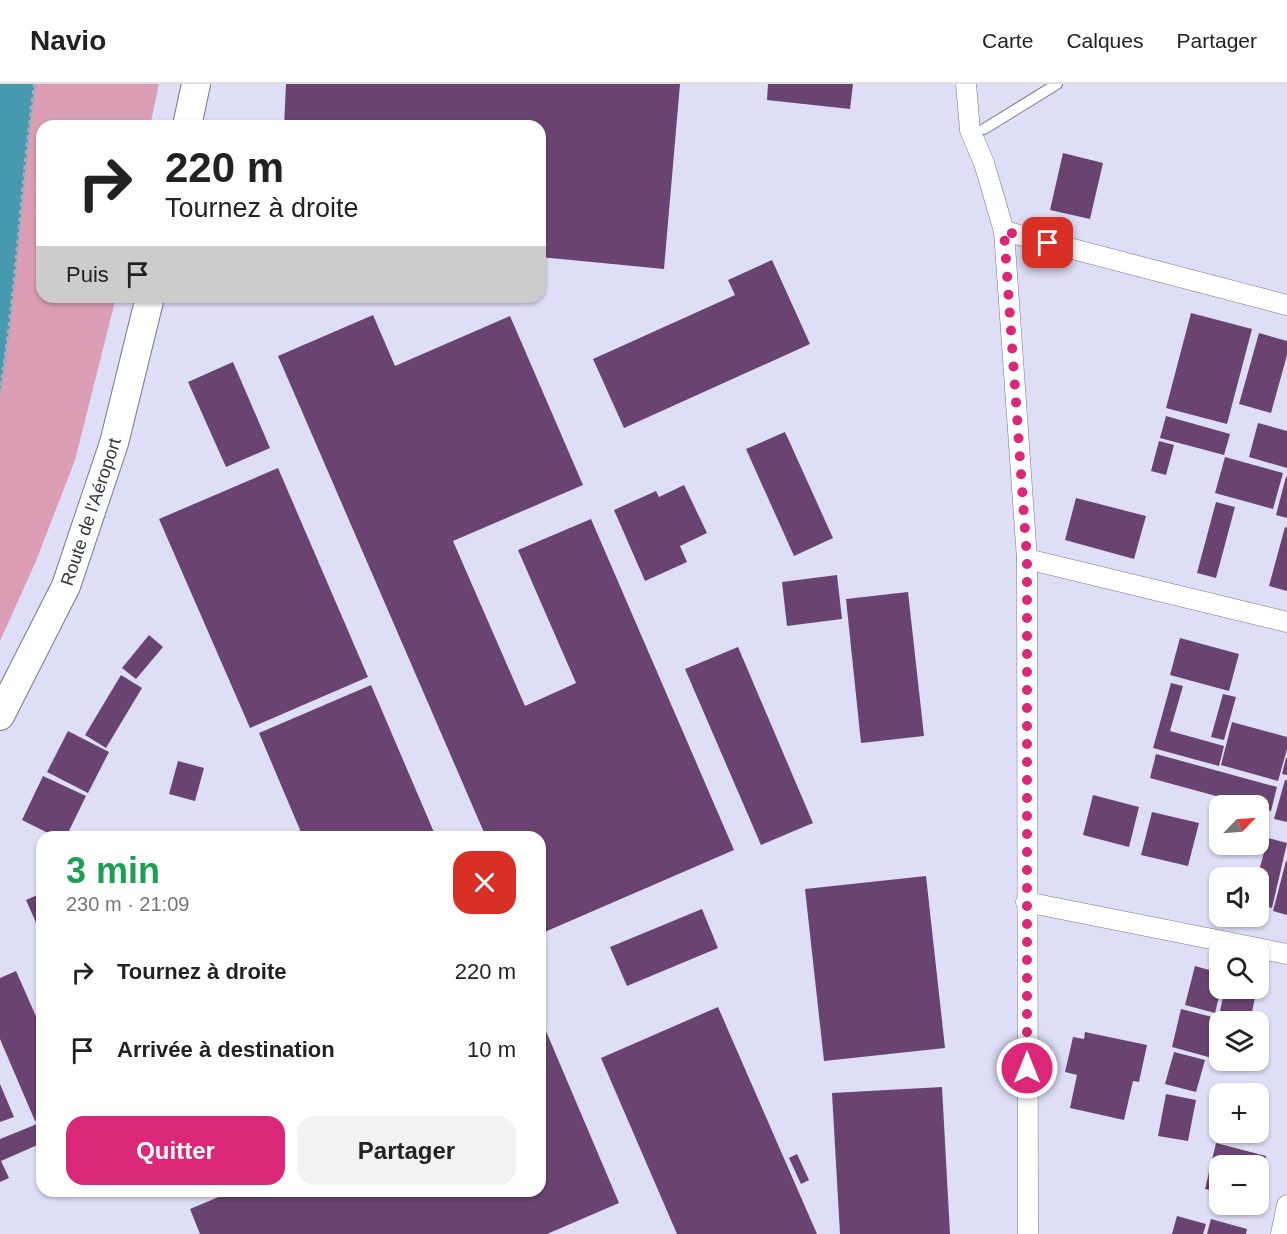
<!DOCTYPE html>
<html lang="fr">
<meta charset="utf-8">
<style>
:root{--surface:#fff;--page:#f2f2f2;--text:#222;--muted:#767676;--line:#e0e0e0;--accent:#db2777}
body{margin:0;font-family:Arial,sans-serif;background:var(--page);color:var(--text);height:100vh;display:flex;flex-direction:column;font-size:22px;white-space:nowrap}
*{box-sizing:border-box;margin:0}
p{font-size:20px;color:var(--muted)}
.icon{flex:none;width:33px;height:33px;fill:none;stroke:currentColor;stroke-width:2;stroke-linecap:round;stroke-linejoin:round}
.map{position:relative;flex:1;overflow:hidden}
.drawer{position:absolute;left:36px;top:747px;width:510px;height:366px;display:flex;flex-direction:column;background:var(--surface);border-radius:18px;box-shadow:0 2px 4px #0004}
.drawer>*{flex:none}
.guide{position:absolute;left:36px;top:36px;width:510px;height:183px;border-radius:18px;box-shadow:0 2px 4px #0004;background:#fff;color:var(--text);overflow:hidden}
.needle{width:39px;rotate:65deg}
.buttons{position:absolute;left:1209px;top:711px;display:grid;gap:12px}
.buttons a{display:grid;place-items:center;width:60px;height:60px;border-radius:12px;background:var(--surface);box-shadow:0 2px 4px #0004;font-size:30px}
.pin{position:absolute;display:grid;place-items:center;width:51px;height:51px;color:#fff;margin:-26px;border-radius:12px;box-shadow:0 3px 9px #0006}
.me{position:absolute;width:66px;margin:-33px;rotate:0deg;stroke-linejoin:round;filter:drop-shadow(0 0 4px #0008)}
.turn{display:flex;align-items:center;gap:21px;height:126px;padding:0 30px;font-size:27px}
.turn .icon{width:78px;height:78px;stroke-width:2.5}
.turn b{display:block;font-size:42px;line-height:51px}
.then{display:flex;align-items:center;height:57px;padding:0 30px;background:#0003;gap:12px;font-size:22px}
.round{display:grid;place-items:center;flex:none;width:63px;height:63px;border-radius:18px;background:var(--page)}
.summary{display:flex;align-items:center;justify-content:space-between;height:102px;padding:0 30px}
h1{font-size:36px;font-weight:600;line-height:45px;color:#1e9e55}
.cta{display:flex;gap:12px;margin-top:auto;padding:12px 30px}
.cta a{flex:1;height:69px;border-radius:18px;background:var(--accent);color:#fff;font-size:24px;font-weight:600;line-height:69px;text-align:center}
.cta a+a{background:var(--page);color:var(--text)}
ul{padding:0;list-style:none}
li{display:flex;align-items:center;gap:18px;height:78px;padding:0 30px}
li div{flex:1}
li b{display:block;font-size:22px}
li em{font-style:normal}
header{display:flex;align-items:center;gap:36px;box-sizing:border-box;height:84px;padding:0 30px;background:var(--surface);border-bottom:2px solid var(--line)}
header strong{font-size:28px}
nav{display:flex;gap:33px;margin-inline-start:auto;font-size:21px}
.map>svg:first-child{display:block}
.green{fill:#db9eb4}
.water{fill:#4898ae}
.building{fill:#694470}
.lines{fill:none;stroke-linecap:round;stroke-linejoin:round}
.service-casing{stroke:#77768c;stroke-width:12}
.minor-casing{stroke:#77768c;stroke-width:21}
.secondary-casing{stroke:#77768c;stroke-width:30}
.path{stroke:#abaabf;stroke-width:4;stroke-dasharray:4.5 3;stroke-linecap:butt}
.service{stroke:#fff;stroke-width:10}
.minor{stroke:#fff;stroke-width:20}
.secondary{stroke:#fff;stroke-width:28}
.route{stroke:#db2777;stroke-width:10;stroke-dasharray:0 18}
.labels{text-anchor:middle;stroke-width:6;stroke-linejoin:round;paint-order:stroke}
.street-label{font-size:18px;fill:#33333d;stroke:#dfdef7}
</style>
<header>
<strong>Navio</strong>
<nav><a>Carte</a><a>Calques</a><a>Partager</a></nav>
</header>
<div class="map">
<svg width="1287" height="1150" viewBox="0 0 1287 1150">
<rect width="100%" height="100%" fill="#dfdef7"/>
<!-- green -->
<polygon class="green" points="35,0 159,0 150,42 42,42 42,213 116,213 75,376 36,477 0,557 0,309 7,263 25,74"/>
<!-- water -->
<path class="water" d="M0,0h35c-14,103 -18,207 -35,309z"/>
<!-- building -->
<g class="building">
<polygon points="286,0 680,0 664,185 540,173 540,42 284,42"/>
<polygon points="768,0 853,0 850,25 767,16"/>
<polygon points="1063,69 1103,79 1090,135 1050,126"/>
<polygon points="772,176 810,260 624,344 593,275 735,211 728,196"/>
<polygon points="1191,229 1252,245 1227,340 1166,324"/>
<polygon points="373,231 395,282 510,232 583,401 453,457 525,622 576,599 518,466 591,435 734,766 540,850 540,753 486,753 278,272"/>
<polygon points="1259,249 1287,257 1287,271 1271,329 1239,320"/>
<polygon points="233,278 270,364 226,383 188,298"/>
<polygon points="1166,332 1230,350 1224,371 1160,354"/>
<polygon points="1258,339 1287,347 1287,384 1249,373"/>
<polygon points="785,348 833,454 794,472 746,365"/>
<polygon points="1159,357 1174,361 1166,391 1151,387"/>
<polygon points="1225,373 1283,389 1273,425 1215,409"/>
<polygon points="278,384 368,593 250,644 159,435"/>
<polygon points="1286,393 1287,393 1287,434 1276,431"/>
<polygon points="684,401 707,449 680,462 687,478 645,497 614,426 656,407 659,413"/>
<polygon points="1076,414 1146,432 1134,475 1065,456"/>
<polygon points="1216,418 1235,423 1216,494 1197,489"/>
<polygon points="1285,443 1287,444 1287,507 1269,502"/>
<polygon points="837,491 842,535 787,542 782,498"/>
<polygon points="908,508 924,652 861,659 846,515"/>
<polygon points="149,551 163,563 136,595 122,584"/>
<polygon points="1180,554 1239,570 1229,607 1170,591"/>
<polygon points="738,563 813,739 761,761 685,585"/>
<polygon points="121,591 142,604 106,664 85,651"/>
<polygon points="1171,599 1183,602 1170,647 1224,662 1219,682 1153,664"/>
<polygon points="371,601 436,753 303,753 259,649"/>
<polygon points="1223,610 1236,613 1224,656 1211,653"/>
<polygon points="1232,638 1287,653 1287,665 1278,697 1221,681"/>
<polygon points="68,647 109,668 88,709 47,688"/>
<polygon points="1156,670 1277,703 1271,727 1150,694"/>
<polygon points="1286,674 1287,674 1287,691 1282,690"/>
<polygon points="178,677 204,684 195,717 169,710"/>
<polygon points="43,692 86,712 66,753 56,753 22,736"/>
<polygon points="1285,696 1287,696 1287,738 1274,735"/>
<polygon points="1093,711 1139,723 1129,763 1083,751"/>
<polygon points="1152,728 1199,739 1188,782 1141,771"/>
<polygon points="1268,754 1287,759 1272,824 1258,820 1257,794"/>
<polygon points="1286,777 1287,777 1287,831 1273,827"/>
<polygon points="926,792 945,964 824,977 805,805"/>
<polygon points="42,809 42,852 26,816"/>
<polygon points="702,825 718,864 627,902 610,863"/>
<polygon points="1195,882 1220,889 1221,904 1215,929 1185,921"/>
<polygon points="16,887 42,946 42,1034 35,1037 0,955 0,894"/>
<polygon points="1225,904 1257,904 1251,933 1220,927"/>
<polygon points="718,923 817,1150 677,1150 601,974"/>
<polygon points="1181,925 1216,934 1213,945 1219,947 1212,974 1172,963"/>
<polygon points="540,933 619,1119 547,1150 200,1150 190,1125 233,1107 540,1107"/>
<polygon points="1085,948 1147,961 1139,998 1133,997 1124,1036 1070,1024 1077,991 1065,988 1073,953 1084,955"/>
<polygon points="1218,958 1220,958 1220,977 1215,976"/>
<polygon points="1174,968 1205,976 1196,1008 1165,1000"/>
<polygon points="1224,976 1246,976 1245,981"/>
<polygon points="0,1000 14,1033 0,1038"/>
<polygon points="942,1003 950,1150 840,1150 832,1009"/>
<polygon points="1166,1010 1196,1016 1188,1057 1158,1052"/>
<polygon points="42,1038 42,1059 1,1077 9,1094 0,1098 0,1055"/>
<polygon points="1216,1059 1266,1072 1259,1099 1258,1082 1220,1082 1220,1108 1205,1105"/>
<polygon points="797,1070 809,1096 801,1100 789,1074"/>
<polygon points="1177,1132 1206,1140 1203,1150 1172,1150"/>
<polygon points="1211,1135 1247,1145 1246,1150 1207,1150"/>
</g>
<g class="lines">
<defs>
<polyline id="service" points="984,45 1057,0"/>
<g id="minor">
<polyline points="966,0 970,46 984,79 1004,147 1027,475 1028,1150"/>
<polyline points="1004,147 1287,221"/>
<polyline points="1027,475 1287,538"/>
<polyline points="1026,818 1287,870"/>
<polyline points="1281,1150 1287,1121"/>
</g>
<g id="secondary">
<polyline points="187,42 196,0"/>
<path id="s1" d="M0,632l66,-130 48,-143 36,-146"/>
</g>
</defs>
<!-- service casing -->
<use href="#service" class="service-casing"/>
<!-- minor casing -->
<use href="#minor" class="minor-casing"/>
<!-- secondary casing -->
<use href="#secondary" class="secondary-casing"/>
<!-- path -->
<path class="path" d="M0,309c17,-102 21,-206 35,-309"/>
<!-- service -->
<use href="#service" class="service"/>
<!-- minor -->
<use href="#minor" class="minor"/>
<!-- secondary -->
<use href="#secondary" class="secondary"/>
</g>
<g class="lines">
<!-- route -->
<polyline class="route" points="1027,984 1027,475 1004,147 1048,159"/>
</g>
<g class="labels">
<!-- street labels -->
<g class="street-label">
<text dy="6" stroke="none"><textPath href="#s1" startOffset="224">Route de l'Aéroport</textPath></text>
</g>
</g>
</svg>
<div class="buttons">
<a><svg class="needle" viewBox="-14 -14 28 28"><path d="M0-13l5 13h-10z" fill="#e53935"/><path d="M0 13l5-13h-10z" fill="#767676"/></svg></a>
<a><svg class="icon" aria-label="sound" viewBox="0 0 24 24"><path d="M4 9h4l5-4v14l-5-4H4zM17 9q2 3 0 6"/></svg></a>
<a><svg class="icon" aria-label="search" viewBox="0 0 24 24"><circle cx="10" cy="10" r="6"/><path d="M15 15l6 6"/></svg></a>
<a><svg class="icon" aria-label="layers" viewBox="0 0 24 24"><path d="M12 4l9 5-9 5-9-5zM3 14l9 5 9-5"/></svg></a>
<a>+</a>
<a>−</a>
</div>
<div class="pin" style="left:1048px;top:159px;background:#d93025"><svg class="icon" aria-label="arrive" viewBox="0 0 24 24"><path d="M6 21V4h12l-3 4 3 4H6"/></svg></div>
<svg class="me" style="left:1027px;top:984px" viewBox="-20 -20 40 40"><circle r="17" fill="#db2777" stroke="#fff" stroke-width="3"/><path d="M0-11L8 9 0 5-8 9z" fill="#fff"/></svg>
<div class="guide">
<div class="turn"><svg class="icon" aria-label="right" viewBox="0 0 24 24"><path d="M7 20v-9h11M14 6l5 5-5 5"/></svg><div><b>220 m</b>Tournez à droite</div></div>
<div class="then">Puis<svg class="icon" aria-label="arrive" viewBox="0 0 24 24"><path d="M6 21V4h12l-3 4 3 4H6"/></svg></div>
</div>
<section class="drawer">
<div class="summary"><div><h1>3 min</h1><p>230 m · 21:09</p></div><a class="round" style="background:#d93025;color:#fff"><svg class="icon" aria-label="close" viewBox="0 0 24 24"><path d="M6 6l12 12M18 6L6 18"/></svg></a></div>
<ul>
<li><svg class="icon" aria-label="right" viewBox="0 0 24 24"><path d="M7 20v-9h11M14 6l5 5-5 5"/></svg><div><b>Tournez à droite</b></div><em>220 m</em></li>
<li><svg class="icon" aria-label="arrive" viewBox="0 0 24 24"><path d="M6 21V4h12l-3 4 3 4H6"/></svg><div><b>Arrivée à destination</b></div><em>10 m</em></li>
</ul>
<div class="cta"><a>Quitter</a><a>Partager</a></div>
</section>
</div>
